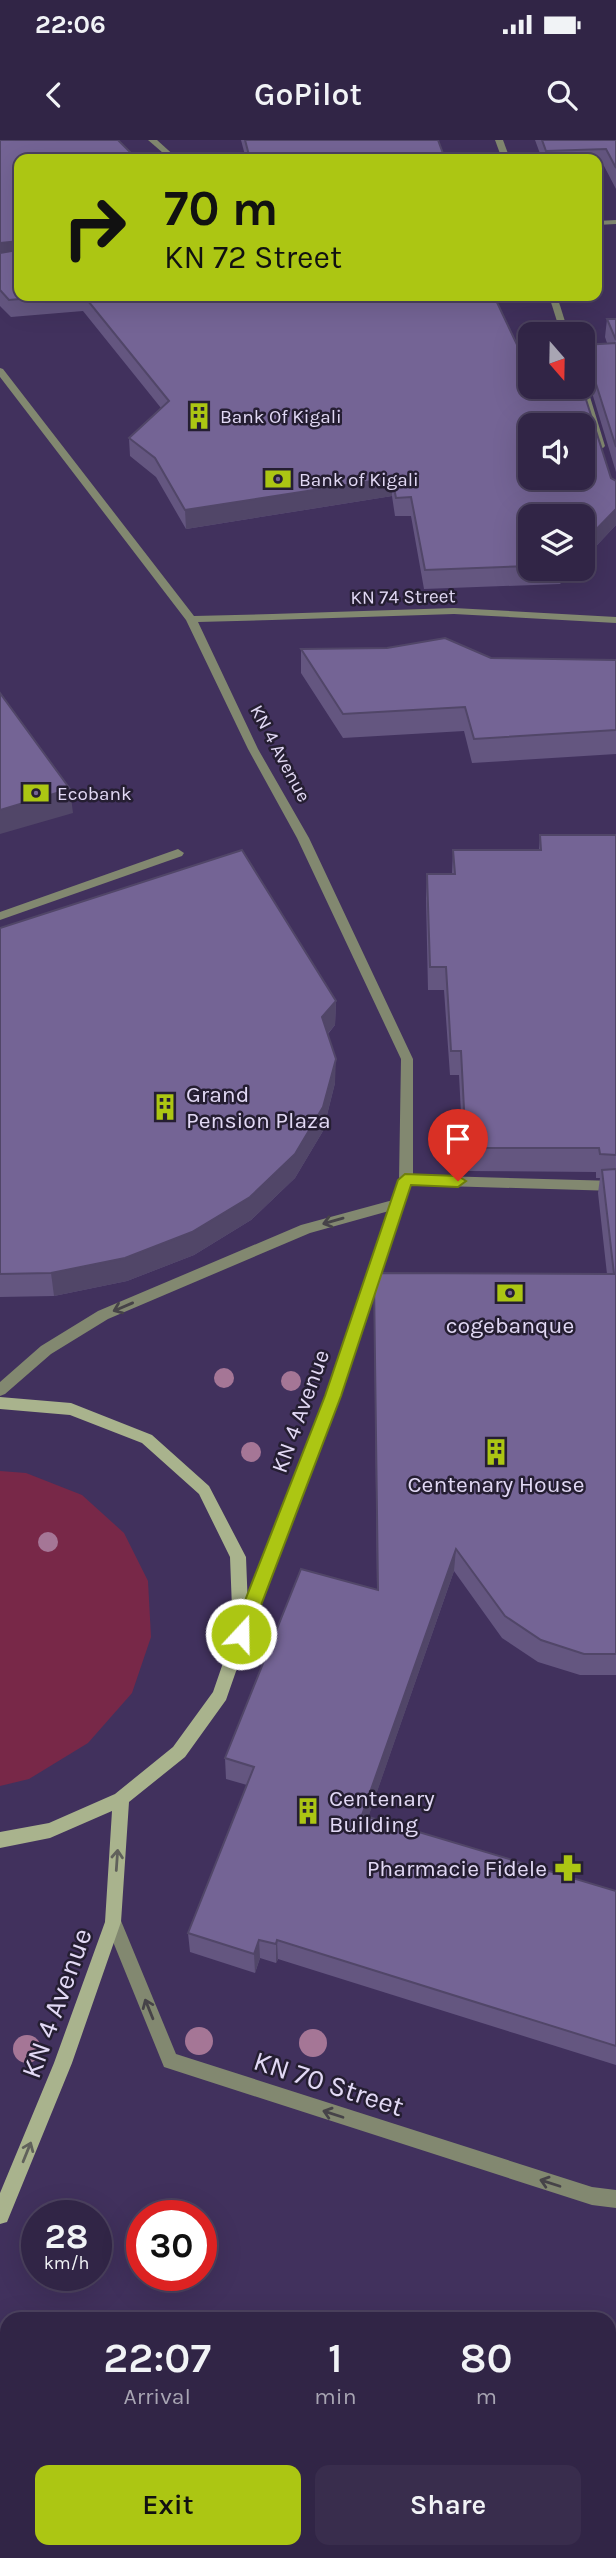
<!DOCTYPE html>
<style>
:root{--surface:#312546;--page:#392d4d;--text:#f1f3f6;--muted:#a8a5b3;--line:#4c425f;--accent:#acc613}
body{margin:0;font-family:Karla,sans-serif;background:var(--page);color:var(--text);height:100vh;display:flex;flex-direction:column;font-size:26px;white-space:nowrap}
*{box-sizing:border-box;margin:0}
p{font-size:23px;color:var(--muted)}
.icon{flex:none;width:38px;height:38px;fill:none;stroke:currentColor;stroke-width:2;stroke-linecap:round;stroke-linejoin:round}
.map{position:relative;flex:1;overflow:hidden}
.details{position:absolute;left:0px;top:2172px;width:616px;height:247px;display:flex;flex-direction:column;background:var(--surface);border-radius:21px 21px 0 0;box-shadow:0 7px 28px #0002,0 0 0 2px var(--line)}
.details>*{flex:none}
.guide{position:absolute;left:14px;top:14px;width:588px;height:147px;border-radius:14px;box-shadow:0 7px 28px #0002,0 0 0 2px var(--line);background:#acc613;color:#111;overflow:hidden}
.needle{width:46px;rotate:160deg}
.controls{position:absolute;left:518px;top:182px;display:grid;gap:14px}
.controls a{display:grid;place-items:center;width:77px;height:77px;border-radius:14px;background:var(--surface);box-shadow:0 7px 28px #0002,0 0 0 2px var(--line);font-size:35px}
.speed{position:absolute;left:21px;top:2060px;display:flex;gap:14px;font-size:35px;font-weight:700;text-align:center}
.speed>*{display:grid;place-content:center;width:91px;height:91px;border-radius:50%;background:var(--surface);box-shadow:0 7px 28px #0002,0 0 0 2px var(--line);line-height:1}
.speed small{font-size:18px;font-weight:400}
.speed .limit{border:10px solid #d22;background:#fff;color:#111}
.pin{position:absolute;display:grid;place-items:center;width:60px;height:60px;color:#fff;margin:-72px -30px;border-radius:50% 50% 50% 0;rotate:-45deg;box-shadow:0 0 7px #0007}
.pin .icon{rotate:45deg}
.me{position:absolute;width:77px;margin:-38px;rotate:21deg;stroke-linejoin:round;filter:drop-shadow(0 0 5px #0008)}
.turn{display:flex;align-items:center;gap:24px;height:147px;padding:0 35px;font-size:32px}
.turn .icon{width:91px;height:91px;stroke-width:2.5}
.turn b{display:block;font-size:49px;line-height:60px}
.eta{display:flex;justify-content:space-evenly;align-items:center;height:119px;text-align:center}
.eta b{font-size:42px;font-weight:600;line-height:49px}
.primary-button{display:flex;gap:14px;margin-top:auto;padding:14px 35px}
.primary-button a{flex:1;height:80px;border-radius:14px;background:var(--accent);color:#111;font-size:28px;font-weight:600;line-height:80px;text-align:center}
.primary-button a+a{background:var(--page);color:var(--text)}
.status{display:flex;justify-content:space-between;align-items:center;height:49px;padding:0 35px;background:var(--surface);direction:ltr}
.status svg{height:19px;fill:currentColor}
header{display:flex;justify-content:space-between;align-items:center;height:91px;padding:0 35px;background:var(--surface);font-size:32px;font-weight:600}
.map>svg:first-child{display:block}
.green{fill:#782848}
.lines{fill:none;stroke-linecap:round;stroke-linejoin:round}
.service{fill:#828870;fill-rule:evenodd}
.pedestrian{fill:#828870;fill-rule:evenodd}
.minor{fill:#828870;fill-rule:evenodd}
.secondary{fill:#a9b38d;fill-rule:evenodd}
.tree{fill:#a57696}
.wall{fill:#645680}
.shaded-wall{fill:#514668}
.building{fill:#746495;stroke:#514668;stroke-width:2;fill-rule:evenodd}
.oneway{stroke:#464348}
.oneway2{stroke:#60615b}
.route{fill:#acc613;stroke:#70810c;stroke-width:2}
.labels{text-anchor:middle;stroke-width:5;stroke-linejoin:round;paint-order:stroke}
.far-poi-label{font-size:19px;fill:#e2d9f5;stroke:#251e32;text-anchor:start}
.far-street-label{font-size:19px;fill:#e2d9f5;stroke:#251e32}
.poi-label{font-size:23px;fill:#e2d9f5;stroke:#251e32;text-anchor:start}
.street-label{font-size:23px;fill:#e2d9f5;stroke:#251e32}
.near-street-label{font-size:28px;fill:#e2d9f5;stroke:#251e32}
</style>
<div class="status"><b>22:06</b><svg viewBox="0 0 49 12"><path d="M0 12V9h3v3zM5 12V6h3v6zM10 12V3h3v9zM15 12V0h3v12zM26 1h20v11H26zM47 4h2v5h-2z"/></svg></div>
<header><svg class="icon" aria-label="back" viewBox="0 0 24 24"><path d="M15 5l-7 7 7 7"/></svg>GoPilot<svg class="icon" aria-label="search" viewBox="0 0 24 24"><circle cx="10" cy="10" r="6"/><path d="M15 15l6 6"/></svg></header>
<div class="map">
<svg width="616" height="2418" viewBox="0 0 616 2418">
<rect width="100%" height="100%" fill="#41315d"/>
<!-- green -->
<polygon class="green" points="0,1331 26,1333 82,1355 124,1393 148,1441 151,1497 132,1553 88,1603 29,1639 0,1646"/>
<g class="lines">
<!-- service -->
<polygon class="service" points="178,709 184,713 182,716 0,780 0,772"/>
<!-- pedestrian -->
<polygon class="pedestrian" points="0,228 3,229 194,476 272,474 277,477 272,480 198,482 258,609 309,698 413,919 413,1040 411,1043 406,1045 399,1040 401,919 297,698 248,609 186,480 0,237"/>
<!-- minor -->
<g class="minor">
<polygon points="148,0 157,0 178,19 170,19"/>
<polygon points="495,0 503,0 510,19 502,19"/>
<polygon points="616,80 616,84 597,85 597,81"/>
<polygon points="549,156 557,156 569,194 561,194"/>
<polygon points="583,244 587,247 605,306 603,308 595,306 577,247 583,247"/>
<polygon points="454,468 616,477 616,483 454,474 272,480 267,477 272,474"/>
<polygon points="406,1035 616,1041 616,1051 411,1045 340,1256 250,1492 247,1497 242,1499 237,1497 234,1492 326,1256 389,1071 310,1093 108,1179 51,1214 5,1254 0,1256 0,1242 41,1206 98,1171 301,1085 393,1060 399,1040"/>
<polygon points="113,1774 119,1776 176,1914 592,2047 616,2050 616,2068 592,2065 164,1927 105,1782 107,1776"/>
</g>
<!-- secondary -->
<polygon class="secondary" points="0,1257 71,1263 152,1295 209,1346 246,1417 249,1494 226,1560 185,1617 129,1662 121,1782 72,1923 7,2082 0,2084 0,2053 54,1923 105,1782 112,1671 50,1698 0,1708 0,1692 49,1683 115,1654 173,1607 213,1552 233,1494 230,1417 199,1354 142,1303 70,1275 0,1269"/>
</g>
<!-- trees -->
<g class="tree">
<circle cx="224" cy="1238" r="10"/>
<circle cx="291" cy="1241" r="10"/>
<circle cx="251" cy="1312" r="10"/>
<circle cx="48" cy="1402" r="10"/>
<circle cx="199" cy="1901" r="14"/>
<circle cx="313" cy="1903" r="14"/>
<circle cx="27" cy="1909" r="14"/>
</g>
<!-- wall -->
<g class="wall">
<polygon points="0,0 19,156 494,156 519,209 611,338 616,341 616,385 583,420 583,376 530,376 530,429 574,429 560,444 424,449 411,376 395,376 392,356 186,389 156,337 130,316 129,298 161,268 83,171 11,177 0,166"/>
<polygon points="241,0 438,0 445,19 246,19"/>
<polygon points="535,0 616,0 616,49 604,26 597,26 597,19 542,19"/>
<polygon points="607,179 616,179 616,332 590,246 583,241 583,205 607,203 605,197"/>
<polygon points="301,509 491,518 616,520 616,614 472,623 464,591 343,598 301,533"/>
<polygon points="540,695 616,695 616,1535 580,1535 538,1522 502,1498 454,1431 368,1677 616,1751 616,1925 278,1819 276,1823 260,1818 255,1833 190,1812 188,1793 247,1645 226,1639 225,1618 377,1450 374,1164 374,1141 607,1134 598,1053 600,1038 596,1038 596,1032 464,1031 459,935 450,935 444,850 428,850 426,758 427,734 452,734 453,710 539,710"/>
<polygon points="0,788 336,861 335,885 328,894 335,943 323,991 295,1038 251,1080 194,1115 127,1141 54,1156 0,1157"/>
</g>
<!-- shaded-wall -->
<g class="shaded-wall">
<polygon points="19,101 19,118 0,121 0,103"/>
<polygon points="392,338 392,356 186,389 185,370"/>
<polygon points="616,369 616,385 583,420 583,403"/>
<polygon points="561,429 574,429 560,444"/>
<polygon points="70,649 73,673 0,694 0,670"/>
<polygon points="336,861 335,885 322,900 322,877"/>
<polygon points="336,919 335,943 323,991 295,1038 251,1080 194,1115 127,1141 54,1156 51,1133"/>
<polygon points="456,1409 454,1431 362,1695 362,1675"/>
<polygon points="259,1800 260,1818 255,1833 254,1814"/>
<polygon points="277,1800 278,1819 276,1823 276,1804"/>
</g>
<!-- building -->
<g class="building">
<polygon points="0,0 118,0 137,19 19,19 19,156 55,156 9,160 0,150 0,113 18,110 19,101 0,103"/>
<polygon points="245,0 438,0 445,19 250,19"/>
<polygon points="542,0 616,0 616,28 606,9 546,11"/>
<path d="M84,156h410l25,53 11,-1v39h52l29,91 5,3v28l-33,34v-27h-53v50l-105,4 -14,-73 -15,1 -4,-20 -207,32 -30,-52 -26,-20 40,-37zM530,285h53v53h-53z"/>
<polygon points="607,179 616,179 616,200"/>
<polygon points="616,203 616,307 591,228 585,223 583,225 583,205"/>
<polygon points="445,498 491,518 616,520 616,590 474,599 465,567 343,574 301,509 387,508"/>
<polygon points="0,553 70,649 0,670"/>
<polygon points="540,695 616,695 616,1015 600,1014 599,1008 466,1008 461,911 451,911 446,827 430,827 427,734 455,734 453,710 541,710"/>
<polygon points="242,710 336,861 322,877 336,919 323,967 295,1014 250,1057 192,1092 125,1118 51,1133 0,1134 0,788"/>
<polygon points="616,1029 616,1514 584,1514 541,1500 505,1476 456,1409 362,1675 616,1751 616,1906 277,1800 276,1804 259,1800 254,1814 188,1793 254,1627 225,1618 301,1429 378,1450 374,1141 377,1133 614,1134 602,1030"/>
</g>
<!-- one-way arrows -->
<defs><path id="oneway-shaft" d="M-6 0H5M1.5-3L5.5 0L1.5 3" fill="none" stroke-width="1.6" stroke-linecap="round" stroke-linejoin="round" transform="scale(1.75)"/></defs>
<g class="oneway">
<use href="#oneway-shaft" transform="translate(333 1081) rotate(164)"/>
<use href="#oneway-shaft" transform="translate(123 1167) rotate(157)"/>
<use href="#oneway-shaft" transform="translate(149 1869) rotate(-112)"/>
<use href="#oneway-shaft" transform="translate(333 1974) rotate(-162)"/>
<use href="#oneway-shaft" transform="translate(550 2043) rotate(-162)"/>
</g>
<g class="oneway2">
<use href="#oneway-shaft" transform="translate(117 1720) rotate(-86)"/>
<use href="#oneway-shaft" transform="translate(27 2012) rotate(-68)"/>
</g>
<!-- route -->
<polygon class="route" points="405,1034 458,1036 466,1041 458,1047 411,1045 341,1256 250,1494 247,1499 241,1502 235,1499 232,1494 325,1256 398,1040"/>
<!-- icons -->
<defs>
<symbol id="building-bare" viewBox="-9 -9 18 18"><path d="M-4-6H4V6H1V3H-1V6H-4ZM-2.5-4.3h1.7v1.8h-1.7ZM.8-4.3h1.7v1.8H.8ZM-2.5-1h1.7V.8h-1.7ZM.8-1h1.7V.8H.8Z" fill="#acc613" stroke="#251e32" stroke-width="2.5" paint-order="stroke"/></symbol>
<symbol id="bank-bare" viewBox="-9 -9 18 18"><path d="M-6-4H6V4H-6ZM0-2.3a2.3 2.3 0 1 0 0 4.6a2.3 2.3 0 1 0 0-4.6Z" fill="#acc613" stroke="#251e32" stroke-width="2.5" paint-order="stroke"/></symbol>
<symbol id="pharmacy-bare" viewBox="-9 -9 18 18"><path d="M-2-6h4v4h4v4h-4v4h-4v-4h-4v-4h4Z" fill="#acc613" stroke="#251e32" stroke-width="2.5" paint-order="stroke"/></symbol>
</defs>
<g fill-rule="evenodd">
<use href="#building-bare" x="180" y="257" width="38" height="38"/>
<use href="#bank-bare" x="259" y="320" width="38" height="38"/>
<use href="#bank-bare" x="17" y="634" width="38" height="38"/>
<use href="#building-bare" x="146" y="948" width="38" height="38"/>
<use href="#bank-bare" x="491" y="1134" width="38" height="38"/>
<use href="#building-bare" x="477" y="1293" width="38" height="38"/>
<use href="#building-bare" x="289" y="1652" width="38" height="38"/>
<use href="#pharmacy-bare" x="549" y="1709" width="38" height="38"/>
</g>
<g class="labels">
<!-- far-poi labels -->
<g class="far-poi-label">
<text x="220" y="283">Bank Of Kigali</text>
<text x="299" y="346">Bank of Kigali</text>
<text x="57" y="660">Ecobank</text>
</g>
<!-- far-street labels -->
<g class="far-street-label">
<text transform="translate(403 456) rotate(-1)" y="7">KN 74 Street</text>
<text transform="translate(281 613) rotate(62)" y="7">KN 4 Avenue</text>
</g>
<!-- poi labels -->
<g class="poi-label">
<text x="186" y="962">Grand<tspan x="186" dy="26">Pension Plaza</tspan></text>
<text x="510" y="1193" text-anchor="middle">cogebanque</text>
<text x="496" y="1352" text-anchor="middle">Centenary House</text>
<text x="329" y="1666">Centenary<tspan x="329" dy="26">Building</tspan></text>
<text x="547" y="1736" text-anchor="end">Pharmacie Fidele</text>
</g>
<!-- street labels -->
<g class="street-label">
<text transform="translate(300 1271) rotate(-70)" y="8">KN 4 Avenue</text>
</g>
<!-- near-street labels -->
<g class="near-street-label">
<text transform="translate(56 1863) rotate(-70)" y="10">KN 4 Avenue</text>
<text transform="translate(329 1943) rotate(18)" y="10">KN 70 Street</text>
</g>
</g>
</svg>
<div class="controls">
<a><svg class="needle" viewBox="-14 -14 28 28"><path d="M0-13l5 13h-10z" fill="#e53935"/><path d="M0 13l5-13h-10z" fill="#a8a5b3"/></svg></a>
<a><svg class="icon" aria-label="sound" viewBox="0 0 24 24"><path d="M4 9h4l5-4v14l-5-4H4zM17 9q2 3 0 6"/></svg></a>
<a><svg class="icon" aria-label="layers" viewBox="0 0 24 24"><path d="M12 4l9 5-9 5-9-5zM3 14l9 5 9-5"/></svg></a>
</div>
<div class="speed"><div>28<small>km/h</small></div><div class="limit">30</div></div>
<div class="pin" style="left:458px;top:1041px;background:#d93025"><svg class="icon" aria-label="arrive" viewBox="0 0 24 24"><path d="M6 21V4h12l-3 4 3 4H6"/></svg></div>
<svg class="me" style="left:241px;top:1494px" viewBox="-20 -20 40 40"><circle r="17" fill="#acc613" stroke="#fff" stroke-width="3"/><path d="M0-11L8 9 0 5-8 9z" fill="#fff"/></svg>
<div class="guide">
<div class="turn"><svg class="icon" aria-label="right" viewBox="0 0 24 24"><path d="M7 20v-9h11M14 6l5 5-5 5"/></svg><div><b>70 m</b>KN 72 Street</div></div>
</div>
<section class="details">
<div class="eta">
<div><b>22:07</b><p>Arrival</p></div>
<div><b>1</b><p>min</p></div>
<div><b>80</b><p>m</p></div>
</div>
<div class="primary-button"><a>Exit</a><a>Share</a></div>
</section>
</div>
